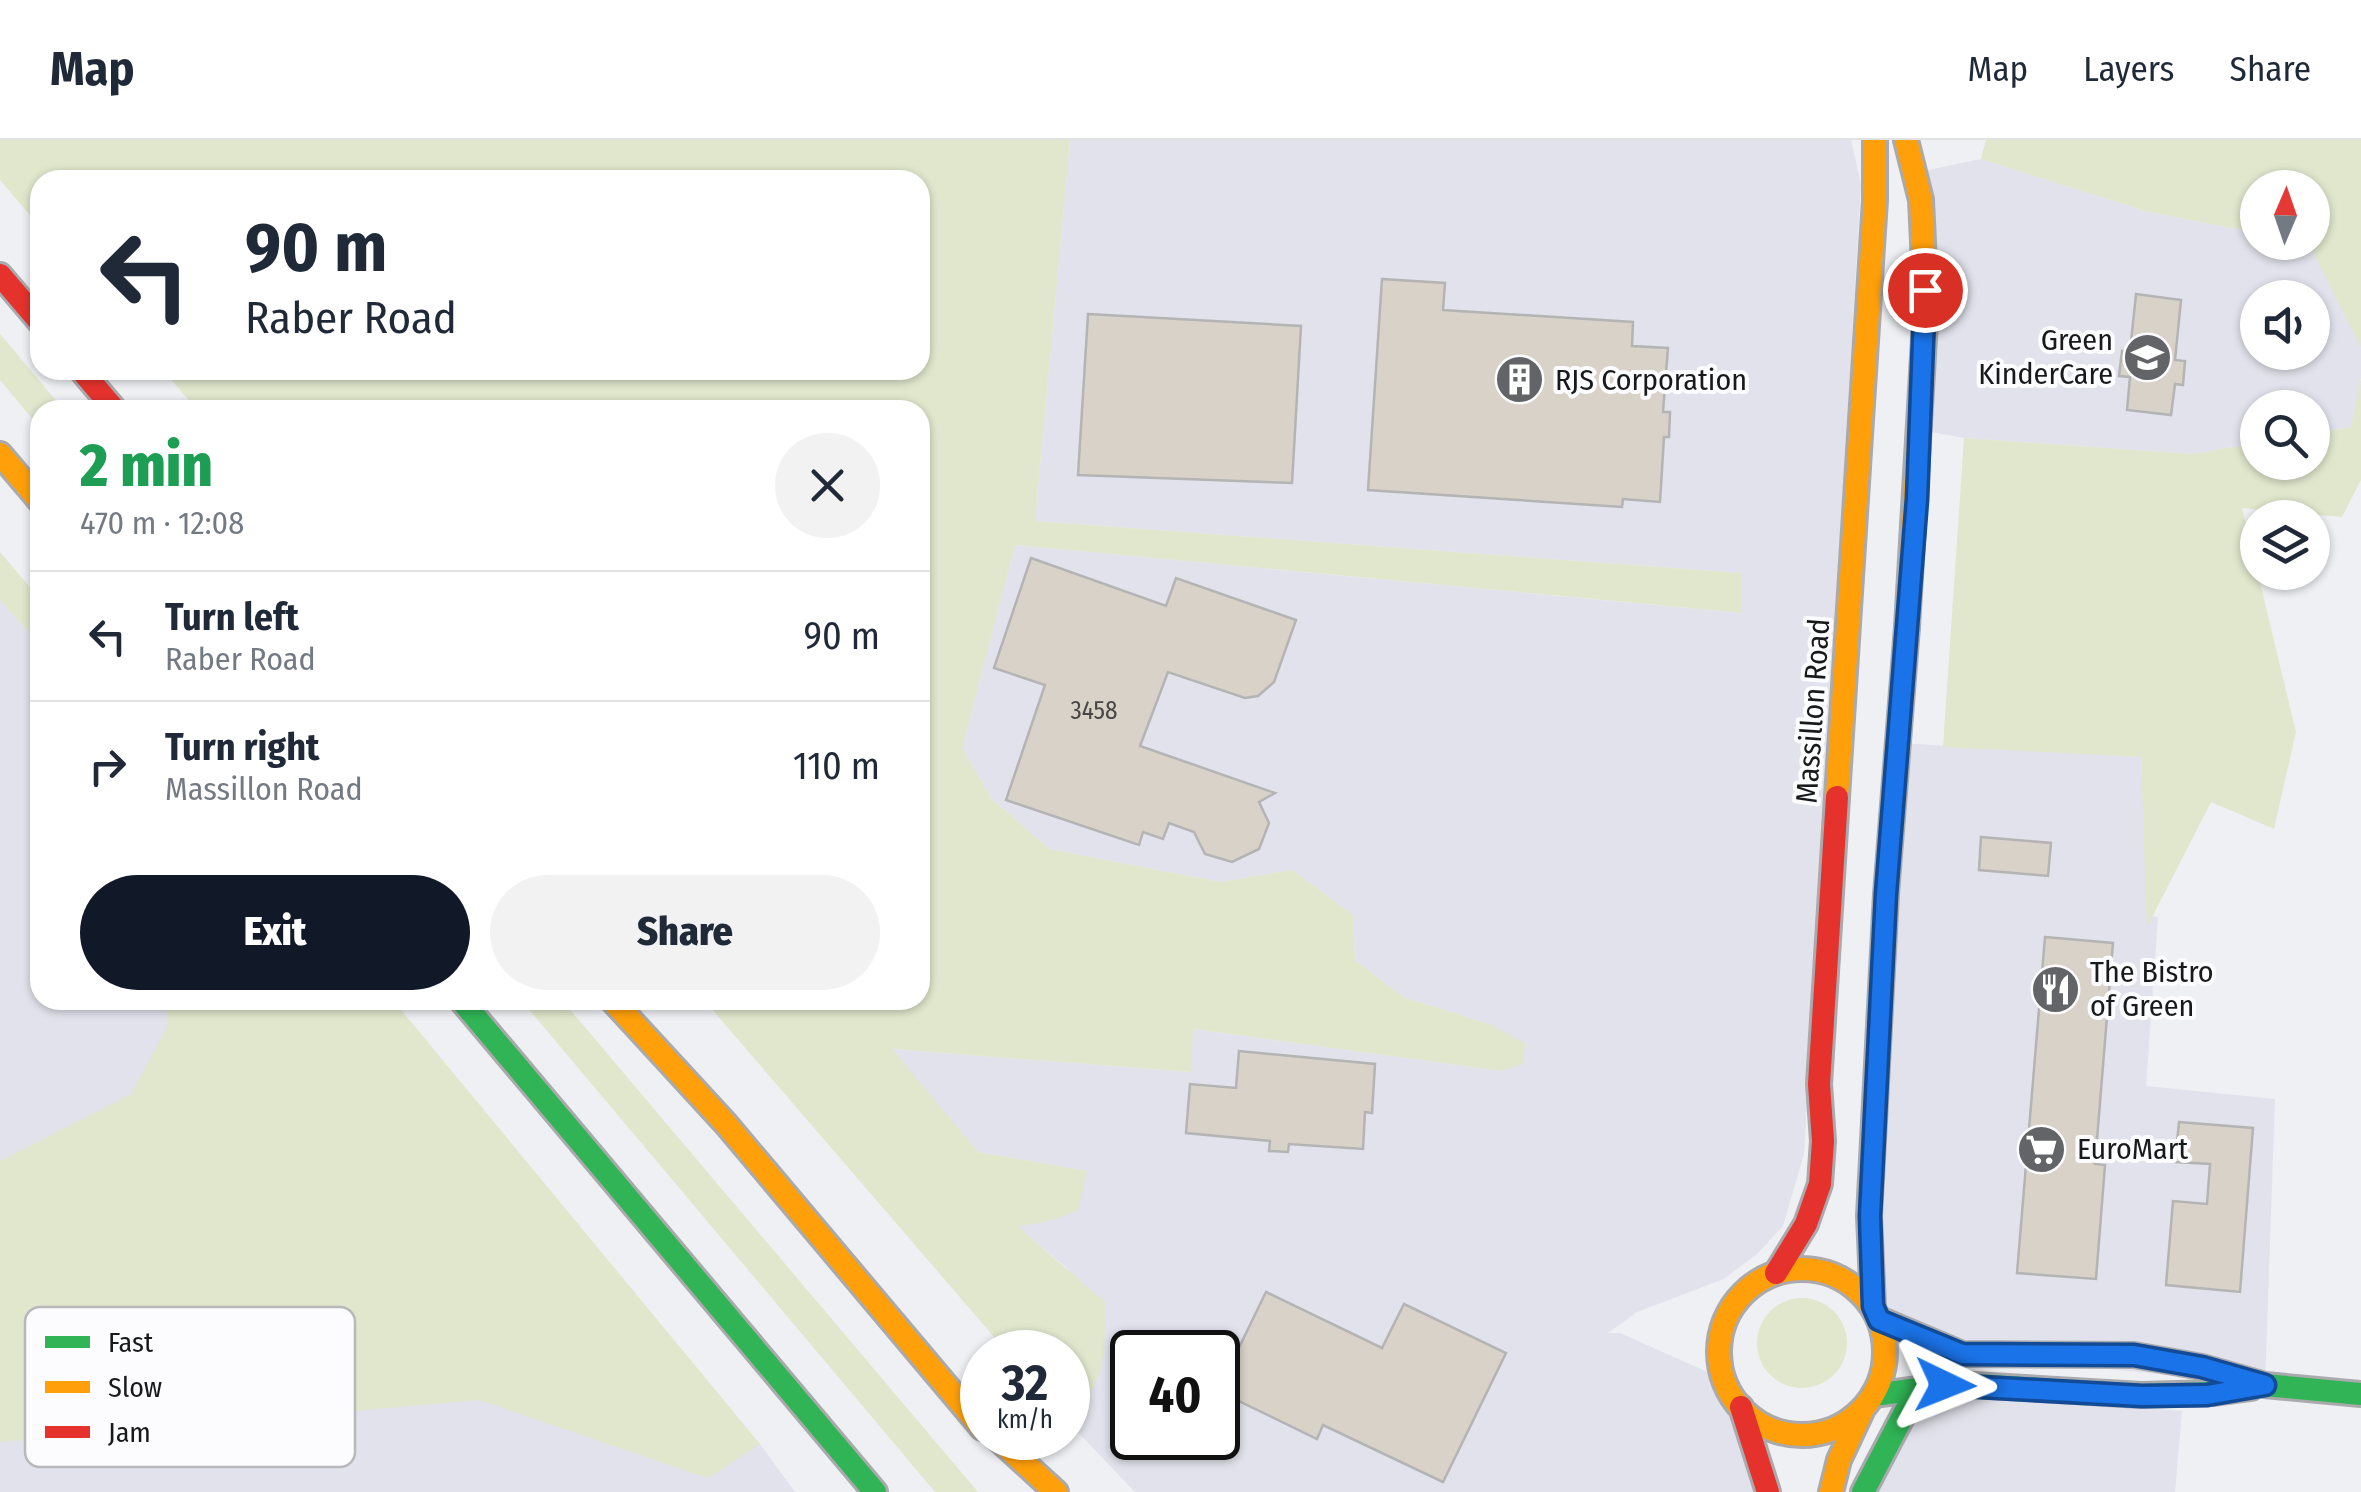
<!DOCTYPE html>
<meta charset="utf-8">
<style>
:root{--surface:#fff;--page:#f2f2f3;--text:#1f2937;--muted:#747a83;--line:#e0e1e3;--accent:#111827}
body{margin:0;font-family:"Fira Sans Condensed",sans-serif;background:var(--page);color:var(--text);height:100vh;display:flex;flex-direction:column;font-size:38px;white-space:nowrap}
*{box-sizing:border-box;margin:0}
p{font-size:32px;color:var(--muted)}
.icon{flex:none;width:55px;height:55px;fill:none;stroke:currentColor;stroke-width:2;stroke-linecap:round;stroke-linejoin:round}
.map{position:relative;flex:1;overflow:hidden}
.drawer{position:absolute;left:30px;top:260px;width:900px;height:610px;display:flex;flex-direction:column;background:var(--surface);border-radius:30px;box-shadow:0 2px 8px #0004}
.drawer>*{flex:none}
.hud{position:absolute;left:30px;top:30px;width:900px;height:210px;border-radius:30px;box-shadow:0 2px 8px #0004;background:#fff;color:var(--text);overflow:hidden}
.needle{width:65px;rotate:2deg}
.controls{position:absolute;left:2240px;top:30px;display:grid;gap:20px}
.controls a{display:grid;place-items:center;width:90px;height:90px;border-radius:50%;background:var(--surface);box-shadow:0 2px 8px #0004;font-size:50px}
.speed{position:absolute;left:960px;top:1190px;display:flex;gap:20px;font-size:50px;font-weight:700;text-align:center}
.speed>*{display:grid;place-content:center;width:130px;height:130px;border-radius:50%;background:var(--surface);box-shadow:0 2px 8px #0004;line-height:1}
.speed small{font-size:25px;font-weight:400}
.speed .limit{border:5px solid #111;border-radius:15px;background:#fff;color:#111}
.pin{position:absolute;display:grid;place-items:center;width:85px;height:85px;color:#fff;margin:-42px;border:5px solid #fff;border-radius:50%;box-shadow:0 2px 10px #0007}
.me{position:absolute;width:110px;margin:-55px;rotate:92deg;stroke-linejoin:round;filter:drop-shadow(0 0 8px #0008)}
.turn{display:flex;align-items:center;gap:35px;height:210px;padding:0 50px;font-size:45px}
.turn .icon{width:130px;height:130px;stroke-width:2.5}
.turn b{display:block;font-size:70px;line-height:85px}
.round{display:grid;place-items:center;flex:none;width:105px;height:105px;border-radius:52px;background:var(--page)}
.head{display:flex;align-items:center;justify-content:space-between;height:170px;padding:0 50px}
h1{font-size:60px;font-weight:800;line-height:75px;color:#1e9e55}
.button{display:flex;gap:20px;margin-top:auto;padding:20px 50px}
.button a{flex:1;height:115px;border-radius:60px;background:var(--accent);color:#fff;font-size:40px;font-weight:800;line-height:115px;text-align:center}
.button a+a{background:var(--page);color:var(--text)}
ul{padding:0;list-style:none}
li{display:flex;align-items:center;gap:30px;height:130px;padding:0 50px;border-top:2px solid var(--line)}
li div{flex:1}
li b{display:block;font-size:38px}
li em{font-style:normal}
header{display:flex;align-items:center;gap:60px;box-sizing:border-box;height:140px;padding:0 50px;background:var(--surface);border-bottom:2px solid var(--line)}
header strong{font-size:48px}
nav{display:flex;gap:55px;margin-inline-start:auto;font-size:35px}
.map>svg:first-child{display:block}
.built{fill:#e1e2eb;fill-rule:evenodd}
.green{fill:#e0e7cc}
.building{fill:#d9d2c8;stroke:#b4b4b5;stroke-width:2.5}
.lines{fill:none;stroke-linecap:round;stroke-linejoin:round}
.fast-casing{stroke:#aaaaad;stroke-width:28}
.slow-casing{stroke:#aaaaad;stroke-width:28}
.jam-casing{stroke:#aaaaad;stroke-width:28}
.fast{stroke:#30b455;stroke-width:22}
.slow{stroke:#ff9f0a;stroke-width:22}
.jam{stroke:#e5322d;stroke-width:22}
.route-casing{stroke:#114b97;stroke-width:25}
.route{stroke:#1a73e8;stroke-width:18}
.labels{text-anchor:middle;stroke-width:8;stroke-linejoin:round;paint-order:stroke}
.number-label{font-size:25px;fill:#484746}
.poi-label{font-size:30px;fill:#18191b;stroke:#fcfcff;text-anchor:start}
.street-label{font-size:30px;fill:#18191b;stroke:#fcfcff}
.key{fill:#fcfcff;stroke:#b8b8bb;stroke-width:2.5}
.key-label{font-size:28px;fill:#18191b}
</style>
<header>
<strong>Map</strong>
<nav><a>Map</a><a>Layers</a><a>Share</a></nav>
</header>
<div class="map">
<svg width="2361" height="1352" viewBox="0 0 2361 1352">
<rect width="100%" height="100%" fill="#eff0f4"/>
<!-- built -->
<g class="built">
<path d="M1070,0h781l10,44 -57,970 -21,72 -25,27 -34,26 -87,33 -29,21h12l103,46 13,23 32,90h-633l-67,-70 20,-23 -20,-130 -53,-44 72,-54 -109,-19 -87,-103 299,23 2,-43 309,42 -12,-47 -84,-26 -50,-38 -2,-45 -61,-45 -71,12 -172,-33 -58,-51 -29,-50 53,-203 726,68v-40l-706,-52zM1132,1212h86v86h-86z"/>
<path d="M1981,19l164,52 112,22 1,9 51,1 52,105v29l-10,50 -38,7 -1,-26h-54l-1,35 -65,11 -228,-16 -44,-8 -6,-257zM2258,158h54v54h-54z"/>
<polygon points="0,460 40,505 40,860 360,860 760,1304 795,1352 0,1352"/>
<polygon points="1898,603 2141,617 2148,776 2158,777 2146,946 2275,959 2265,1245 1962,1214 1879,1179"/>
<polygon points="1917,1249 2182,1271 2175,1352 1863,1352"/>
</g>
<!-- green -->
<g class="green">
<path d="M0,0h1070l-35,381 706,52 1,40 -727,-68 -53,203 29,50 58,51 172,33 71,-12 61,45 2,45 50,38 84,26 36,19 -2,21 -22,7 -308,-42 -2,43 -299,-23 86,103 109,19 -9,40 -37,12 -24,3 88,76c0,52 2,79 -37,117v-67h-61l-303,-352h216v-590h-723l-34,-40h757v-190h-880v47l-40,-47z"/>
<polygon points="1986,0 2361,0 2361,208 2309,104 2305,103 2312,102 2312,48 2258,48 2257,93 2145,71 1981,19"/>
<polygon points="0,194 64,270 40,270 40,288 0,240"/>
<polygon points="2361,237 2361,340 2342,377 2242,368 2296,592 2274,689 2211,662 2147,787 2141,617 1943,607 1964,298 2192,314 2257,303 2258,322 2312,322 2313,294 2351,287"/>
<polygon points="0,412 40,459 40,505 0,460"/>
<polygon points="167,860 393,860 760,1304 708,1338 479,1260 0,1302 0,1021 131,954 167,888"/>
<polygon points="521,860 562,860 978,1352 935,1352"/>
<circle cx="1802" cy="1203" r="45"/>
</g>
<!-- building -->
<g class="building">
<polygon points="1382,139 1445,143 1443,170 1633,182 1632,206 1668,208 1663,272 1670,272 1669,297 1664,297 1660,362 1623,359 1622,367 1368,350"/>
<polygon points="2136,154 2181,160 2175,220 2185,221 2183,245 2175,244 2171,275 2127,270 2130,237 2119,236 2122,211 2130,212"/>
<polygon points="1088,174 1301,186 1292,343 1078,335"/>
<polygon points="1031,418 1166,466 1176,438 1296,480 1274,542 1258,556 1245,558 1168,532 1140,606 1275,653 1259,662 1269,683 1259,709 1232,722 1205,714 1194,692 1169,683 1163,699 1143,692 1139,705 1006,660 1045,545 994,528"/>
<polygon points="1981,697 2051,703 2048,736 1979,730"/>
<polygon points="2045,797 2113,803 2095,1024 2105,1025 2096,1139 2017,1133"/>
<polygon points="1239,911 1375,924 1372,973 1365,972 1363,1009 1289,1004 1288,1012 1269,1011 1270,1001 1186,993 1190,944 1236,948"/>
<polygon points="2179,982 2253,988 2240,1152 2166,1145 2173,1061 2207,1064 2210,1024 2175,1022"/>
<polygon points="1266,1152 1382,1208 1404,1164 1506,1213 1443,1342 1323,1285 1317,1299 1218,1251"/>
</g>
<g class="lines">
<defs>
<g id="fast">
<polyline points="461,860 875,1352"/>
<polyline points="1879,1179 1962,1214 2134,1215 2202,1227 2265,1245 2361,1254"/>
<polyline points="1873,1255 1957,1244 2141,1255 2214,1253 2251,1248"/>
<polyline points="1863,1352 1917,1249"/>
</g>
<g id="slow">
<polyline points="1906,0 1921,60 1926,165 1907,487"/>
<polyline points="0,314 40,361"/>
<polyline points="1837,657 1875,60 1875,0"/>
<polyline points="612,860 726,984 982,1288"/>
<circle cx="1802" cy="1212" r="83"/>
<polyline points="997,1298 1056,1352"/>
<polyline points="1831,1352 1839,1320 1862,1271"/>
</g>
<g id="jam">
<polyline points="0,135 40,182"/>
<polyline points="81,230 115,270"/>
<polyline points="1776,1133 1806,1084 1820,1044 1823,1001 1819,944 1837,657"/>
<polyline points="1873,1166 1869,1076 1886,754 1907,487"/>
<polyline points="1741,1267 1768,1352"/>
</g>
</defs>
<!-- fast casing -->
<use href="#fast" class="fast-casing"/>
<!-- slow casing -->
<use href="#slow" class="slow-casing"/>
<!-- jam casing -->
<use href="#jam" class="jam-casing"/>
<!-- fast -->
<use href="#fast" class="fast"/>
<!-- slow -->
<use href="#slow" class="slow"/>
<!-- jam -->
<use href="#jam" class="jam"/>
</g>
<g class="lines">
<defs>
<polyline id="route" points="1925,150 1917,359 1886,754 1870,1076 1873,1166 1879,1180 1962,1214 2134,1215 2202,1227 2265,1245 2207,1255 2142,1256 1945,1245"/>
</defs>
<!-- route casing -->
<use href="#route" class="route-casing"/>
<!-- route -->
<use href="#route" class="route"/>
</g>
<!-- icons -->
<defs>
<symbol id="school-disc" viewBox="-11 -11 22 22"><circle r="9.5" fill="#636467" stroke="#fcfcff"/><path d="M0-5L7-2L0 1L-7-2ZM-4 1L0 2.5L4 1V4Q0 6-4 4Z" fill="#fff"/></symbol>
<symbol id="building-disc" viewBox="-11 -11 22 22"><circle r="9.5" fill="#636467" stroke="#fcfcff"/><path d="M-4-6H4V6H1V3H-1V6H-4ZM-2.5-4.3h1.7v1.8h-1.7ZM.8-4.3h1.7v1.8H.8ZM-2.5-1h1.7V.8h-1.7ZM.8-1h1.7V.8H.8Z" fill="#fff"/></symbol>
<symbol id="restaurant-disc" viewBox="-11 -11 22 22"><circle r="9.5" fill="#636467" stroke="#fcfcff"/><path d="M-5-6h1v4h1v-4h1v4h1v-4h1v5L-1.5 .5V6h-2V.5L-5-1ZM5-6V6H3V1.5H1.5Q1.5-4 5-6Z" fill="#fff"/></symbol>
<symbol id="supermarket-disc" viewBox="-11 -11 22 22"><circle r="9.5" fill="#636467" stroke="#fcfcff"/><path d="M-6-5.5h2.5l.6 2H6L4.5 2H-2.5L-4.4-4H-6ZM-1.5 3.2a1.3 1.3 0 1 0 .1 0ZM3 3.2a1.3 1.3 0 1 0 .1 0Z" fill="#fff"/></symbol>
</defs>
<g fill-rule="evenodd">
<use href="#school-disc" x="2120" y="190" width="55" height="55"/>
<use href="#building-disc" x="1492" y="212" width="55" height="55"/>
<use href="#restaurant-disc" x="2028" y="822" width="55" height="55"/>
<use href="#supermarket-disc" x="2014" y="982" width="55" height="55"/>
</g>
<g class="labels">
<!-- number labels -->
<g class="number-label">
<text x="1094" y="579">3458</text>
</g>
<!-- poi labels -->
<g class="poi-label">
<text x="2113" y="210" text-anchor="end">Green<tspan x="2113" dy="34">KinderCare</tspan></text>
<text x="1555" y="250">RJS Corporation</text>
<text x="2090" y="842">The Bistro<tspan x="2090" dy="34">of Green</tspan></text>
<text x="2077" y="1019">EuroMart</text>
</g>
<!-- street labels -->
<g class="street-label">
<text transform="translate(1813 571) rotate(-86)" y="10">Massillon Road</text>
</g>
</g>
<!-- legend -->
<rect x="25" y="1167" width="330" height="160" rx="15" class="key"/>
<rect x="45" y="1196" width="45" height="12" fill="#30b455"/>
<rect x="45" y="1241" width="45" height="12" fill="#ff9f0a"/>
<rect x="45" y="1286" width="45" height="12" fill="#e5322d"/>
<g class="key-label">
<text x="108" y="1212">Fast</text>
<text x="108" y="1257">Slow</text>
<text x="108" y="1302">Jam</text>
</g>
</svg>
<div class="controls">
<a><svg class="needle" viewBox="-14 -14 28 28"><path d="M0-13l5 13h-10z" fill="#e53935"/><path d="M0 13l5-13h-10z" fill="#747a83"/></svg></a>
<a><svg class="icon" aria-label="sound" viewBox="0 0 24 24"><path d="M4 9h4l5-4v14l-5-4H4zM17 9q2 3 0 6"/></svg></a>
<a><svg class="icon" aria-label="search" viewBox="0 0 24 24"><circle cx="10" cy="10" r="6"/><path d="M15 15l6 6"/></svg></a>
<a><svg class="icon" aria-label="layers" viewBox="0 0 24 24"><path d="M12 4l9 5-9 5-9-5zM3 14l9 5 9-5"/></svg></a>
</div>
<div class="speed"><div>32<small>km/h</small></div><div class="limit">40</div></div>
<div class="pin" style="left:1925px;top:150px;background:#d93025"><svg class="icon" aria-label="arrive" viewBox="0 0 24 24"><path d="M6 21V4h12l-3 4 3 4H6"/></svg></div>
<svg class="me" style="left:1945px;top:1245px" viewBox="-20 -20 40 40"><path d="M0-17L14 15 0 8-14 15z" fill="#1a73e8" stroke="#fff" stroke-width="4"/></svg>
<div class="hud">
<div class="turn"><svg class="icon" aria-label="left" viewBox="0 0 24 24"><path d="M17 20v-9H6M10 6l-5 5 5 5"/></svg><div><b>90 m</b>Raber Road</div></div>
</div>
<section class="drawer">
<div class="head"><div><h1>2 min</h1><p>470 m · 12:08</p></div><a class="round"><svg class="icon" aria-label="close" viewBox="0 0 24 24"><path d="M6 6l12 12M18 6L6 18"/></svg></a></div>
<ul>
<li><svg class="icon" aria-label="left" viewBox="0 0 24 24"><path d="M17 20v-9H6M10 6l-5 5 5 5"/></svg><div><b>Turn left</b><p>Raber Road</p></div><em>90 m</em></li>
<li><svg class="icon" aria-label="right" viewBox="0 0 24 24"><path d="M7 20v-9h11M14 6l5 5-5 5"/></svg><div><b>Turn right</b><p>Massillon Road</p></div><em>110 m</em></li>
</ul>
<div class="button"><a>Exit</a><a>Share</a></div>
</section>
</div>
